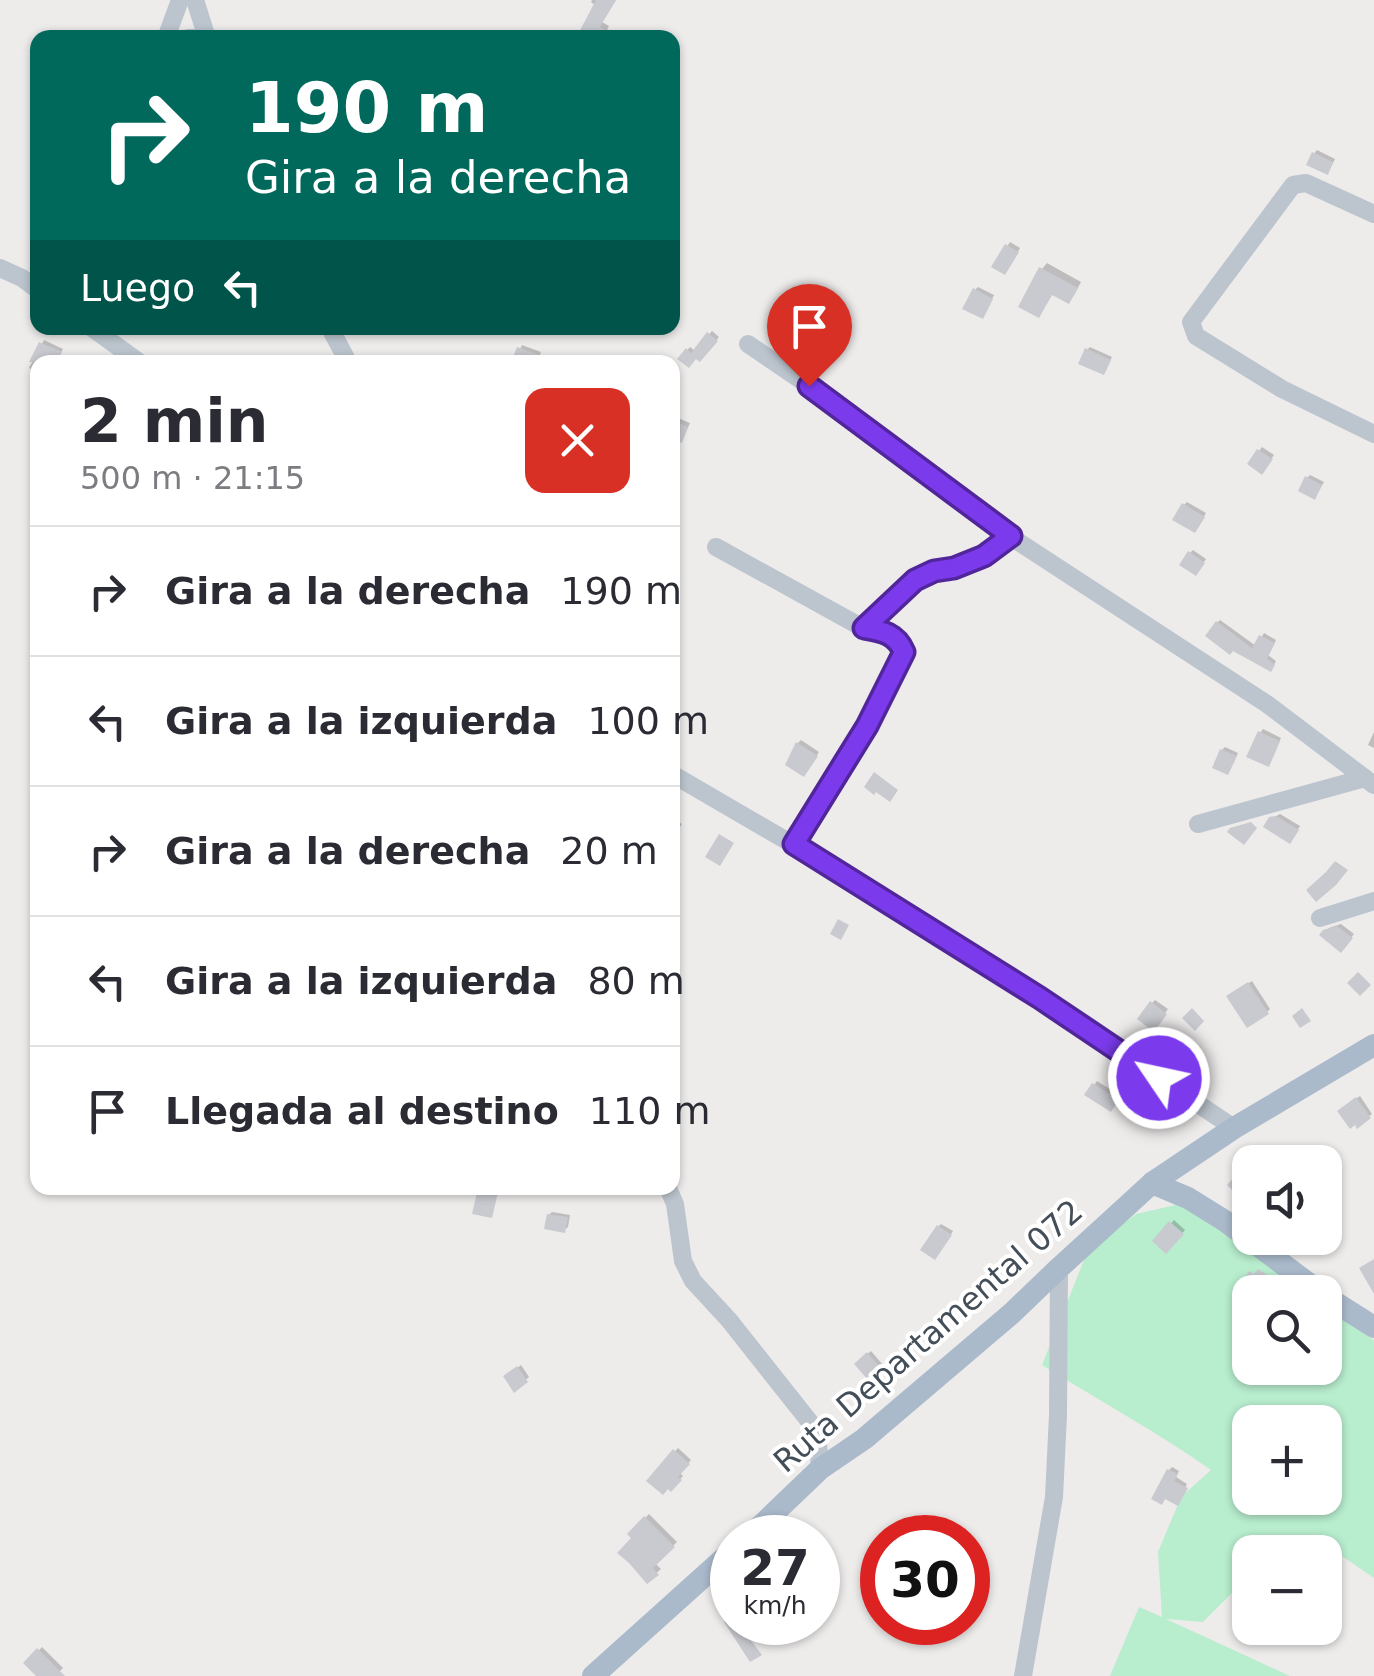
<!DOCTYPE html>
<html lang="es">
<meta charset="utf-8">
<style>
:root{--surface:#fff;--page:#f7f7f7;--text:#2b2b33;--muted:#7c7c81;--line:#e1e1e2}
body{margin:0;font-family:"DejaVu Sans",sans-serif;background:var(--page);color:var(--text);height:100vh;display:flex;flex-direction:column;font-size:38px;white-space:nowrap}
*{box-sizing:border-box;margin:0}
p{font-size:32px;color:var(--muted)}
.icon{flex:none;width:55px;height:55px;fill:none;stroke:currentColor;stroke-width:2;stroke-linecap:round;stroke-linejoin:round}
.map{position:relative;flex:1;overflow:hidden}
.side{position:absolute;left:30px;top:355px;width:650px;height:840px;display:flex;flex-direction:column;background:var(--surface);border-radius:20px;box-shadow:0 2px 8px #0004}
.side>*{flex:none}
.guide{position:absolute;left:30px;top:30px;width:650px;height:305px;border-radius:20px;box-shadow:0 2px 8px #0004;background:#00695c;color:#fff;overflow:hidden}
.tools{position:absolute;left:1232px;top:1145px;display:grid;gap:20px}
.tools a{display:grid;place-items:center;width:110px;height:110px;border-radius:20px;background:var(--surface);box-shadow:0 2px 8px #0004;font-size:50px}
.speed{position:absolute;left:710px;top:1515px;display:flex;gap:20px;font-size:50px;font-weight:700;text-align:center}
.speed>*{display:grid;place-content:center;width:130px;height:130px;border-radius:50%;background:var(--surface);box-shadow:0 2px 8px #0004;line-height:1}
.speed small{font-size:25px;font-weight:400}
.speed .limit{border:15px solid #d22;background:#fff;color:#111}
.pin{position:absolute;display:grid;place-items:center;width:85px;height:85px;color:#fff;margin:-102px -42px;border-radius:50% 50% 50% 0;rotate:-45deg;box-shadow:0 0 10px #0007}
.pin .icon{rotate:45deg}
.me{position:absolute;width:110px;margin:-55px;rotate:304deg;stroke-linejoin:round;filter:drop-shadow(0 0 8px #0008)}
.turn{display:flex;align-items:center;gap:35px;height:210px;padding:0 50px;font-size:45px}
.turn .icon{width:130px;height:130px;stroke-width:2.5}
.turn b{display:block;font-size:70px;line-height:85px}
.then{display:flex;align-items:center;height:95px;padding:0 50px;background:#0003;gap:20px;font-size:38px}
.round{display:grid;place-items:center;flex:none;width:105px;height:105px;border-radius:20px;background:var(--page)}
.head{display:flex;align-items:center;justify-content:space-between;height:170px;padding:0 50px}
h1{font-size:60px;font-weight:800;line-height:75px}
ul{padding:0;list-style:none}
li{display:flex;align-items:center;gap:30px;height:130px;padding:0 50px;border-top:2px solid var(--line)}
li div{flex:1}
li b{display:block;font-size:38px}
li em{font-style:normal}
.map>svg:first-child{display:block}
.green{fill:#b8edce;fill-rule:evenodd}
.shadow{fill:#0003}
.building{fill:#c8cad0}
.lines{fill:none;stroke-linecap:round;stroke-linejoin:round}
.minor{stroke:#bcc5ce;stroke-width:18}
.major{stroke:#aabacb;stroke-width:22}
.route-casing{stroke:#51269a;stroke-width:25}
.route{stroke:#7c3aed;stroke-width:18}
.labels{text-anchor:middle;stroke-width:8;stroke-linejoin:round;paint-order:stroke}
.street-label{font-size:32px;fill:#444e58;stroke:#fff}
</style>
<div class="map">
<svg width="1374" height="1676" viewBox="0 0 1374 1676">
<rect width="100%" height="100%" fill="#eeebeb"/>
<!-- green -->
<path class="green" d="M1180,1204l47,30 76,58h-53v76h75v-60l49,32v238l-38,-26 -49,-5 -8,5h-29v23l-47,47 -37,-3 124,57h-180l29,-69 23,10 -4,-65 23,-55 30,-27c-54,-38 -113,-70 -169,-105l46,-115 48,-36zM1250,1422h75v76h-75z"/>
<!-- shadow -->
<g class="shadow">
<polygon points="592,0 616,0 602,22 609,26 603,38 579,38 596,6 591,2"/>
<polygon points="1317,150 1335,159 1330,169 1314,154"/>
<polygon points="1010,242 1020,248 1008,269 995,266"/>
<polygon points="1047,263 1081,282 1074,295 1053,293 1039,315 1042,269"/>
<polygon points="978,287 994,295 985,313 975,290"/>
<polygon points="712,331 719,337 700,359 696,356 681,358 690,347 695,351"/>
<polygon points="44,340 63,349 56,362 38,362 38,372 29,368"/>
<polygon points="522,345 541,352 537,362 514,362"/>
<polygon points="1090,347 1112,357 1106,369 1087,350"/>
<polygon points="678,418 690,423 684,437 675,421"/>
<polygon points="1262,447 1274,455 1265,468 1250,464"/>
<polygon points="1310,475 1324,482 1317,494 1307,478"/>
<polygon points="1187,502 1206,513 1198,527 1184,505"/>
<polygon points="1193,550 1206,559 1198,570 1190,553"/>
<polygon points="1220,620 1256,646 1264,633 1276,640 1268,655 1276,661 1274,665 1217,623"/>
<polygon points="1263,729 1281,738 1271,761 1260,733"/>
<polygon points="1374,732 1374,748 1368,745"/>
<polygon points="801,740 819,752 806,771 798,743"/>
<polygon points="1225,747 1238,753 1228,772 1222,750"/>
<polygon points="1280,814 1300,826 1293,838 1271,819"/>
<polygon points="672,818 682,824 672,838"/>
<polygon points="1341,924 1354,934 1341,950 1322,935 1329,928"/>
<polygon points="1252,981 1270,1009 1267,1012 1233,993"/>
<polygon points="1155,1000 1168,1009 1156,1025 1152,1003"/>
<polygon points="1097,1081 1121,1096 1114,1106 1088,1094"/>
<polygon points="1360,1096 1372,1114 1358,1125 1343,1108"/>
<polygon points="552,1212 570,1215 568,1227 564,1230 549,1215"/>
<polygon points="1174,1220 1185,1230 1166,1251 1155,1241"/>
<polygon points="941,1224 953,1231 938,1254 938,1227"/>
<polygon points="871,1351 883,1365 869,1378 857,1364"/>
<polygon points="521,1365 529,1377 515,1389 506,1377"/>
<polygon points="678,1448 691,1460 680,1473 683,1476 671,1489 650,1480"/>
<polygon points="1172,1467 1179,1471 1176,1477 1187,1484 1177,1503 1169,1470"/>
<polygon points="649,1514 677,1542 655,1563 661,1569 647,1581 630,1534"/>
<polygon points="42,1647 63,1668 55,1676 40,1676 27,1663"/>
</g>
<!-- building -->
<g class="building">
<polygon points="596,0 616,0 600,27 620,38 576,38"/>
<polygon points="1312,152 1333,162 1328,175 1306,165"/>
<polygon points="1005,244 1019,252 1005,275 991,267"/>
<polygon points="1039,267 1078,288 1069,304 1052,295 1039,318 1018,307"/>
<polygon points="973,288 993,299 983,319 962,309"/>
<polygon points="707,332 718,341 700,362 696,359 689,368 677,359 686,348 691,353"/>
<polygon points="39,342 62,352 56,362 29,362"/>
<polygon points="517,347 556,361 556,362 511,362"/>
<polygon points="1085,348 1111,360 1104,375 1078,364"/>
<polygon points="672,420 688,427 682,443 672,439"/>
<polygon points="1257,449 1273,459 1262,475 1247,464"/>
<polygon points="1305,476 1322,485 1315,500 1298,491"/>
<polygon points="1182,503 1205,517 1195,533 1172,520"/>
<polygon points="1188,551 1205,563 1196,576 1179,565"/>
<polygon points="1216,621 1252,648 1259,635 1275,643 1267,659 1275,665 1271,672 1233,651 1230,655 1205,636"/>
<polygon points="1258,731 1280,741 1269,767 1246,757"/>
<polygon points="796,742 818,756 804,777 785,765"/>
<polygon points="1220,749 1237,756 1228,775 1212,768"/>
<polygon points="874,772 898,790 890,802 876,792 874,795 864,787"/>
<polygon points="1276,816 1299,830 1290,844 1263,827 1269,817"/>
<polygon points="1251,822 1257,828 1244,845 1227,832 1230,828"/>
<polygon points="719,834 734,843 720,866 705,857"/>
<polygon points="1335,861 1348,870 1336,885 1316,902 1306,890 1326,872"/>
<polygon points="838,919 849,925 841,940 830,934"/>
<polygon points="1337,926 1353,938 1341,953 1319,935 1323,930"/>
<polygon points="1358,972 1371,985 1360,996 1347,983"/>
<polygon points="1248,982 1269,1014 1247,1028 1226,996"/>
<polygon points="1150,1001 1167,1014 1154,1032 1137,1019"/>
<polygon points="1192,1008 1204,1021 1195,1031 1182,1018"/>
<polygon points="1302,1008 1311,1021 1300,1028 1292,1016"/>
<polygon points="1092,1083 1119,1100 1111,1112 1084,1095"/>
<polygon points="1356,1097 1371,1118 1357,1129 1355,1125 1350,1129 1337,1111"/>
<polygon points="1238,1173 1250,1184 1240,1198 1227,1185"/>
<polygon points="478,1188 499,1188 492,1218 472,1214"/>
<polygon points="547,1214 568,1217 565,1233 544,1229"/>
<polygon points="1169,1221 1184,1234 1166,1254 1152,1241"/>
<polygon points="937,1225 952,1235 935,1260 920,1250"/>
<polygon points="1374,1259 1374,1294 1359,1268"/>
<polygon points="1258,1269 1269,1276 1258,1292 1255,1292 1241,1283 1249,1271 1254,1274"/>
<polygon points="867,1352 882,1370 869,1381 854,1364"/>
<polygon points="517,1366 528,1382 514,1393 503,1376"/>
<polygon points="673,1449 690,1464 678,1477 682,1480 671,1492 668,1489 663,1495 646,1481"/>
<polygon points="1167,1469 1178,1474 1174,1481 1188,1488 1178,1506 1165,1499 1162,1505 1151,1499"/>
<polygon points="644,1516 675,1547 653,1568 659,1575 647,1584 629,1563 617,1553 631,1538 627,1534"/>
<polygon points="732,1617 732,1622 737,1622 762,1655 750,1662 724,1622"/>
<polygon points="37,1648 65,1676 36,1676 23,1663"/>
</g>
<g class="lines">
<!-- minor -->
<g class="minor">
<polyline points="195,0 207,38"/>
<polyline points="166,38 180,0"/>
<polyline points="188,38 193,38"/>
<polyline points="1374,214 1306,183 1293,185 1191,322 1196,336 1282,389 1374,434"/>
<polyline points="0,268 22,278 38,290"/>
<polyline points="92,328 139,362"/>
<polyline points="330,328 348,362"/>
<polyline points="748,344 839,406 909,462 1011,537 1267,704 1374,785"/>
<path d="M716,547l147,81c19,3 33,5 41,24l-37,74 -73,119"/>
<polyline points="863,628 915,580 984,556 1011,537"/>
<polyline points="672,774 794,845 1040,998 1234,1128"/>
<polyline points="1198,824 1365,778"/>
<polyline points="1320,918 1374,901"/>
<polyline points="668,1188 675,1204 683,1261 693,1281 729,1320 813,1426 818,1442 820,1469"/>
<polyline points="1023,1676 1054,1497 1058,1415 1059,1268"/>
</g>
<!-- major -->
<g class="major">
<polyline points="1152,1183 1188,1198 1225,1221 1320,1292"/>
<polyline points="1325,1296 1374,1327"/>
<polyline points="748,1538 820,1469 864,1439 1011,1314 1059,1268 1152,1183 1234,1128 1374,1045"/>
<polyline points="593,1676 732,1551"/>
</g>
</g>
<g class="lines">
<defs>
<path id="route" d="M809,386l202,150 -27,20 -30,12 -20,3 -19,9 -51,48c18,3 32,5 40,24l-37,74 -73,118 246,154 119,80"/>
</defs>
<!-- route casing -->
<use href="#route" class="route-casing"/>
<!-- route -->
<use href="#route" class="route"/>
</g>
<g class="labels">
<!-- street labels -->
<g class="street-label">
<text transform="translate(928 1336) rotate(-41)" y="11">Ruta Departamental 072</text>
</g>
</g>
</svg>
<div class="tools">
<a><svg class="icon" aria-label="sound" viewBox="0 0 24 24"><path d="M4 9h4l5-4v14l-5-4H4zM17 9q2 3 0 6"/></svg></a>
<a><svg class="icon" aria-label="search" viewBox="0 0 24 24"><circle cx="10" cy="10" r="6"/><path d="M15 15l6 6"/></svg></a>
<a>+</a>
<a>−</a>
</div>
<div class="speed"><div>27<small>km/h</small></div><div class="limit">30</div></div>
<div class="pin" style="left:809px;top:386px;background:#d93025"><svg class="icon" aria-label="arrive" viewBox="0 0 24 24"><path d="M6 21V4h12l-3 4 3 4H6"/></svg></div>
<svg class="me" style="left:1159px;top:1078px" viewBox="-20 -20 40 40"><circle r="17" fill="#7c3aed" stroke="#fff" stroke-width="3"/><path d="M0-11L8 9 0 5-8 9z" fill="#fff"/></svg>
<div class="guide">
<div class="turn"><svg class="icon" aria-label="right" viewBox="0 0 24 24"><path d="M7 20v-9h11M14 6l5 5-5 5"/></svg><div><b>190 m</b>Gira a la derecha</div></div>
<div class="then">Luego<svg class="icon" aria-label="left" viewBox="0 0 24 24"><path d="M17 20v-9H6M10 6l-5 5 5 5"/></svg></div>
</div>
<section class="side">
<div class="head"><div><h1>2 min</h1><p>500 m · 21:15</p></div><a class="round" style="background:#d93025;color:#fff"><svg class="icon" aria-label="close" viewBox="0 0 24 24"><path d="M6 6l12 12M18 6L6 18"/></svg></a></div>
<ul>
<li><svg class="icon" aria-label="right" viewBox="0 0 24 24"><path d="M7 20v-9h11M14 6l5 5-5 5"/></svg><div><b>Gira a la derecha</b></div><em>190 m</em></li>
<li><svg class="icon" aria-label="left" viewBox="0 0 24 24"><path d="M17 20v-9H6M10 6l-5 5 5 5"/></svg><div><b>Gira a la izquierda</b></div><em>100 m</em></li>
<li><svg class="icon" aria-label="right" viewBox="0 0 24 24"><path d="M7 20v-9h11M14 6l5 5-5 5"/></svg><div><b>Gira a la derecha</b></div><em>20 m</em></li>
<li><svg class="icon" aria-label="left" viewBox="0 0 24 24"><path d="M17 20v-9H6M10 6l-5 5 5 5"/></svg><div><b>Gira a la izquierda</b></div><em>80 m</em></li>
<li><svg class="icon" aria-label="arrive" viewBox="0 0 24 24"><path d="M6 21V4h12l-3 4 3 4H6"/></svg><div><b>Llegada al destino</b></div><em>110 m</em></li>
</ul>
</section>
</div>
